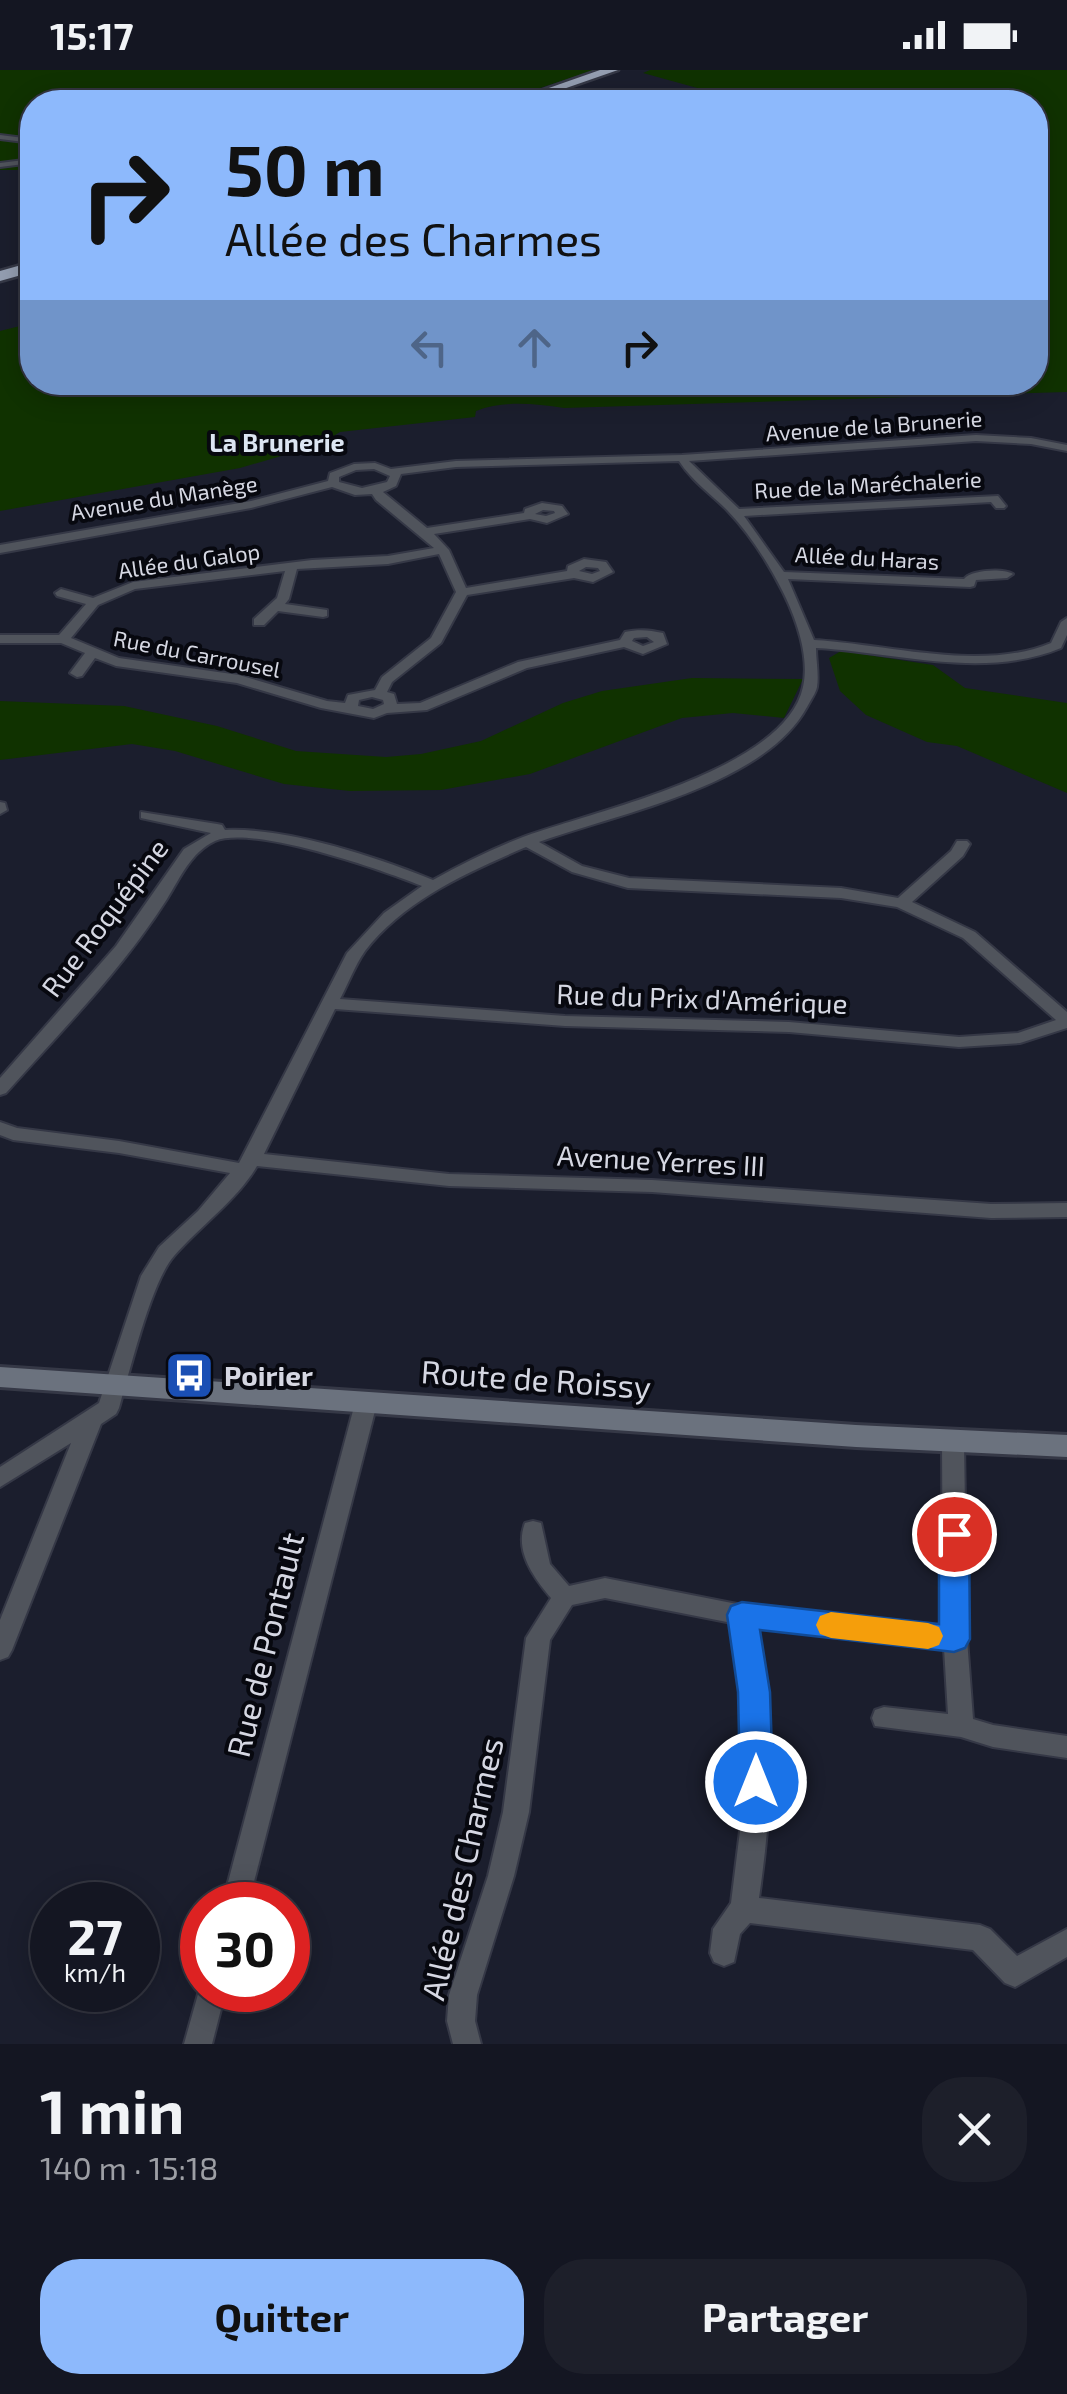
<!DOCTYPE html>
<html lang="fr">
<meta charset="utf-8">
<style>
:root{--surface:#141622;--page:#1d1f2a;--text:#f1f3f6;--muted:#9d9fa5;--line:#333540;--accent:#8db9fc}
body{margin:0;font-family:"Exo 2",sans-serif;background:var(--page);color:var(--text);height:100vh;display:flex;flex-direction:column;font-size:38px;white-space:nowrap}
*{box-sizing:border-box;margin:0}
p{font-size:32px;color:var(--muted)}
.icon{flex:none;width:55px;height:55px;fill:none;stroke:currentColor;stroke-width:2;stroke-linecap:round;stroke-linejoin:round}
.map{position:relative;height:1974px;overflow:hidden}
.sheet{display:flex;flex-direction:column;background:var(--surface);flex:1}
.sheet>*{flex:none}
.guide{position:absolute;left:20px;top:20px;width:1028px;height:305px;border-radius:40px;box-shadow:0 5px 25px #0003,0 0 0 2px var(--line);background:#8db9fc;color:#111;overflow:hidden}
.speed{position:absolute;left:30px;top:1812px;display:flex;gap:20px;font-size:50px;font-weight:700;text-align:center}
.speed>*{display:grid;place-content:center;width:130px;height:130px;border-radius:50%;background:var(--surface);box-shadow:0 5px 25px #0003,0 0 0 2px var(--line);line-height:1}
.speed small{font-size:25px;font-weight:400}
.speed .limit{border:15px solid #d22;background:#fff;color:#111}
.pin{position:absolute;display:grid;place-items:center;width:85px;height:85px;color:#fff;margin:-42px;border:5px solid #fff;border-radius:50%;box-shadow:0 2px 10px #0007}
.me{position:absolute;width:110px;margin:-55px;rotate:0deg;stroke-linejoin:round;filter:drop-shadow(0 0 8px #0008)}
.turn{display:flex;align-items:center;gap:35px;height:210px;padding:0 40px;font-size:45px}
.turn .icon{width:130px;height:130px;stroke-width:2.5}
.turn b{display:block;font-size:70px;line-height:85px}
.lanes{display:flex;align-items:center;height:95px;padding:0 40px;background:#0003;justify-content:center;gap:50px;direction:ltr}
.lanes .off{opacity:.35}
.round{display:grid;place-items:center;flex:none;width:105px;height:105px;border-radius:40px;background:var(--page)}
.overview{display:flex;align-items:center;justify-content:space-between;height:170px;padding:0 40px}
h1{font-size:60px;font-weight:700;line-height:75px}
.button{display:flex;gap:20px;margin-top:auto;padding:20px 40px}
.button a{flex:1;height:115px;border-radius:40px;background:var(--accent);color:#111;font-size:40px;font-weight:700;line-height:115px;text-align:center}
.button a+a{background:var(--page);color:var(--text)}
.status{display:flex;justify-content:space-between;align-items:center;height:70px;padding:0 50px;background:var(--surface);direction:ltr}
.status svg{height:28px;fill:currentColor}
.map>svg:first-child{display:block}
.green{fill:#103200}
.lines{fill:none;stroke-linecap:round;stroke-linejoin:round}
.street-casing{stroke:#353846;stroke-width:4}
.secondary-casing{stroke:#353846;stroke-width:6}
.highway-casing{stroke:#353846;stroke-width:5}
.street{fill:#50545c;fill-rule:evenodd}
.secondary{fill:#6b727e;fill-rule:evenodd}
.highway{fill:#949eb1;fill-rule:evenodd}
.route{fill:#1a73e8;stroke:#114b97;stroke-width:2.5}
.slow{fill:#f59e0b}
.labels{text-anchor:middle;stroke-width:8;stroke-linejoin:round;paint-order:stroke}
.far-street-label{font-size:22px;fill:#d5d7e2;stroke:#07080f}
.far-neighbourhood-label{font-size:25px;font-weight:bold;fill:#dce5f2;stroke:#07080f}
.street-label{font-size:28px;fill:#d5d7e2;stroke:#07080f}
.poi-label{font-size:28px;font-weight:bold;fill:#d5d7e2;stroke:#07080f;text-anchor:start}
.near-street-label{font-size:32px;fill:#d5d7e2;stroke:#07080f}
</style>
<div class="status"><b>15:17</b><svg viewBox="0 0 49 12"><path d="M0 12V9h3v3zM5 12V6h3v6zM10 12V3h3v9zM15 12V0h3v12zM26 1h20v11H26zM47 4h2v5h-2z"/></svg></div>
<div class="map">
<svg width="1067" height="1974" viewBox="0 0 1067 1974">
<rect width="100%" height="100%" fill="#1b1e2d"/>
<!-- green -->
<g class="green">
<polygon points="0,0 594,0 498,32 32,32 32,99 29,100 0,100"/>
<path d="M650,0h417v322l-503,16c-30,-4 -59,-8 -88,3l-1,6 -135,15 -21,13 -79,23 -240,43v-180l32,-8v59h1003v-280h-287l-105,-29z"/>
<polygon points="841,581 933,595 965,618 1067,633 1067,723 957,676 927,672 866,645 840,621 829,588"/>
<polygon points="692,608 803,609 784,648 733,643 682,648 530,704 441,720 350,721 284,714 175,681 132,674 0,690 0,631 124,636 217,656 296,681 386,687 421,684 481,671 563,633 602,621"/>
</g>
<g class="lines">
<defs>
<g id="street">
<polygon points="0,65 32,69 32,73 0,69"/>
<polygon points="32,89 32,93 0,97 0,93"/>
<path d="M976,365l55,3 36,7v6l-36,-7 -55,-3 -287,20 50,48 259,-13 8,10 -2,2h-8l-5,-6 -247,14 40,56 180,7c7,-9 38,-11 49,-5l-6,4 -31,2 -2,6 -4,1 -182,-8 26,61c73,4 168,32 237,3l10,-21 6,-4v17l-6,13c-77,32 -166,4 -245,0 0,12 3,27 1,39 -1,6 -7,14 -10,20 -43,79 -188,106 -268,135l43,24 47,12 212,10 57,10 53,-47 6,-10h10l3,3 -7,12 -51,46 63,30 92,80v16l-47,15 -61,4 -170,-15 -224,-6 -230,-17 -71,145 185,20 203,6 339,24 76,-1v14l-76,1 -339,-26 -203,-6 -192,-20c-20,34 -57,60 -83,90 -23,26 -44,115 -55,152l-3,6 -15,10 -89,226 -4,7 -8,3v-40l71,-177 -71,44v-20l99,-64 42,-127 18,-29 39,-36 32,-38 -111,-20 -106,-13 -13,-5v-13l17,6 102,13 120,22 108,-210 37,-40 38,-27c-40,-16 -168,-61 -207,-45 -24,11 -35,37 -48,58 -45,71 -105,131 -161,194l-6,2v-17l116,-132 68,-97 27,-16 -70,-15v-6l76,12 5,1 3,5c61,-3 152,27 208,50 29,-16 59,-31 90,-43 70,-26 262,-66 280,-150 7,-30 -7,-69 -20,-95 -15,-30 -34,-59 -56,-82 -16,-16 -35,-29 -48,-49l-223,6 -55,7 -5,12 -13,6 44,36 97,-15 1,-4 17,-6 20,3 6,8 -21,9 -17,-4 -96,15 15,16 17,38 101,-17 1,-5 16,-7 22,3 7,10 -20,10 -19,-4 -107,17 -26,48 -49,39 -5,10 7,2 3,10 23,-1 98,-41 102,-22 5,-8c14,-3 24,-2 38,1l4,11 -24,10 -19,-7 -97,21 -100,42 -40,3 -13,5 -53,-10 -84,-25 -121,-17 -21,-8 -13,18 -5,1 -7,-4 15,-20 -24,-10h-61v-8h59l27,-31 -29,-8 -2,-3 6,-4 32,9 40,-16 179,-22 76,-4 46,-8 -58,-48 -4,-6 -17,1 -23,-8 -81,21 -251,45v-8l251,-44 77,-20 2,-8 24,-9 21,-1 16,6 65,-8 226,-6zM374,399l16,7 -3,6 -25,6 -23,-6v-5l17,-7zM543,440l11,1 1,2 -9,3 -11,-2zM439,484l17,38 -25,46 -49,39 -7,13 -27,5 -3,8 -18,-2 -88,-26 -120,-17 -48,-20 27,-33 37,-16 150,-18 -8,27 -23,21v6h10l14,-14 45,6 4,-1v-6l-42,-6 4,-5 8,-30 91,-5zM586,497l12,1 2,3 -8,3 -13,-3zM647,567l7,5 -11,4 -11,-5 2,-3zM372,627l11,3 1,4 -11,5 -15,-3 1,-6zM526,777l46,25 56,16 213,10 56,9 66,31 93,82 -38,13 -59,4 -170,-15 -224,-6 -225,-17c8,-15 15,-34 25,-48 39,-51 103,-79 161,-104z"/>
<polygon points="0,732 5,733 7,740 0,744"/>
<polygon points="366,1325 374,1327 377,1333 248,1835 222,1835 355,1333 358,1327"/>
<path d="M953,1364l8,2 3,6 3,197 6,80 20,6 74,11v22l-74,-11 -32,-10 -86,-11 -3,-8 3,-8 9,-3 64,7 -4,-66 -187,-21c21,89 15,181 2,271l221,27 10,4 27,27 50,-27v28l-52,30 -10,-4 -32,-33 -223,-27 -10,11 -6,28 -10,4 -10,-4 -4,-9 3,-24 18,-26 13,-104 -1,-112 -11,-64 -127,-25 -33,7 -22,35 -21,172 -15,64 -37,119 -2,26 6,23h-28l-6,-23 2,-26 39,-119 15,-64 23,-174 25,-40c-17,-20 -37,-47 -26,-75l8,-2 8,2 9,41 19,22 36,-8 137,27 201,22 -1,-185 3,-6z"/>
<polygon points="202,1910 202,1920 226,1920 212,1974 184,1974"/>
</g>
<polygon id="secondary" points="0,1297 856,1355 1067,1365 1067,1387 856,1377 0,1317"/>
<g id="highway">
<polygon points="600,0 618,0 526,32 509,32"/>
<polygon points="32,192 32,202 0,211 0,201"/>
</g>
</defs>
<!-- street casing -->
<use href="#street" class="street-casing"/>
<!-- secondary casing -->
<use href="#secondary" class="secondary-casing"/>
<!-- highway casing -->
<use href="#highway" class="highway-casing"/>
<!-- street -->
<use href="#street" class="street"/>
<!-- secondary -->
<use href="#secondary" class="secondary"/>
<!-- highway -->
<use href="#highway" class="highway"/>
</g>
<!-- route -->
<polygon class="route" points="954,1452 964,1456 969,1464 970,1569 965,1578 954,1582 760,1560 770,1622 773,1712 768,1723 756,1728 745,1723 740,1712 738,1622 727,1545 731,1536 742,1532 939,1554 939,1464 944,1456"/>
<!-- slow -->
<polygon class="slow" points="831,1542 928,1553 939,1557 943,1566 939,1575 928,1579 831,1568 820,1564 816,1555 820,1546"/>
<!-- icons -->
<defs>
<symbol id="bus-square" viewBox="-11 -11 22 22"><rect x="-9" y="-9" width="18" height="18" rx="4" fill="#1a4fb4" stroke="#07080f"/><path d="M-5-6H5V4H4V6H2V4H-2V6H-4V4H-5ZM-3.5-4V0h7V-4ZM-3.5 1.2v1.5H-2V1.2ZM2 1.2v1.5H3.5V1.2Z" fill="#fff"/></symbol>
</defs>
<g fill-rule="evenodd">
<use href="#bus-square" x="162" y="1278" width="55" height="55"/>
</g>
<g class="labels">
<!-- far-street labels -->
<g class="far-street-label">
<text transform="translate(874 356) rotate(-4)" y="8">Avenue de la Brunerie</text>
<text transform="translate(868 415) rotate(-3)" y="8">Rue de la Maréchalerie</text>
<text transform="translate(164 428) rotate(-9)" y="8">Avenue du Manège</text>
<text transform="translate(867 488) rotate(3)" y="8">Allée du Haras</text>
<text transform="translate(189 491) rotate(-8)" y="8">Allée du Galop</text>
<text transform="translate(197 584) rotate(11)" y="8">Rue du Carrousel</text>
</g>
<!-- far-neighbourhood labels -->
<g class="far-neighbourhood-label">
<text x="277" y="382">La Brunerie</text>
</g>
<!-- street labels -->
<g class="street-label">
<text transform="translate(105 848) rotate(-53)" y="10">Rue Roquépine</text>
<text transform="translate(702 929) rotate(2)" y="10">Rue du Prix d'Amérique</text>
<text transform="translate(661 1091) rotate(3)" y="10">Avenue Yerres III</text>
</g>
<!-- poi labels -->
<g class="poi-label">
<text x="224" y="1316">Poirier</text>
</g>
<!-- near-street labels -->
<g class="near-street-label">
<text transform="translate(536 1310) rotate(4)" y="11">Route de Roissy</text>
<text transform="translate(266 1575) rotate(-76)" y="11">Rue de Pontault</text>
<text transform="translate(463 1799) rotate(-77)" y="11">Allée des Charmes</text>
</g>
</g>
</svg>
<div class="speed"><div>27<small>km/h</small></div><div class="limit">30</div></div>
<div class="pin" style="left:954px;top:1464px;background:#d93025"><svg class="icon" aria-label="arrive" viewBox="0 0 24 24"><path d="M6 21V4h12l-3 4 3 4H6"/></svg></div>
<svg class="me" style="left:756px;top:1712px" viewBox="-20 -20 40 40"><circle r="17" fill="#1a73e8" stroke="#fff" stroke-width="3"/><path d="M0-11L8 9 0 5-8 9z" fill="#fff"/></svg>
<div class="guide">
<div class="turn"><svg class="icon" aria-label="right" viewBox="0 0 24 24"><path d="M7 20v-9h11M14 6l5 5-5 5"/></svg><div><b>50 m</b>Allée des Charmes</div></div>
<div class="lanes"><svg class="icon off" aria-label="left" viewBox="0 0 24 24"><path d="M17 20v-9H6M10 6l-5 5 5 5"/></svg><svg class="icon off" aria-label="ahead" viewBox="0 0 24 24"><path d="M12 20V5M6 11l6-6 6 6"/></svg><svg class="icon" aria-label="right" viewBox="0 0 24 24"><path d="M7 20v-9h11M14 6l5 5-5 5"/></svg></div>
</div>
</div>
<section class="sheet">
<div class="overview"><div><h1>1 min</h1><p>140 m · 15:18</p></div><a class="round"><svg class="icon" aria-label="close" viewBox="0 0 24 24"><path d="M6 6l12 12M18 6L6 18"/></svg></a></div>
<div class="button"><a>Quitter</a><a>Partager</a></div>
</section>
